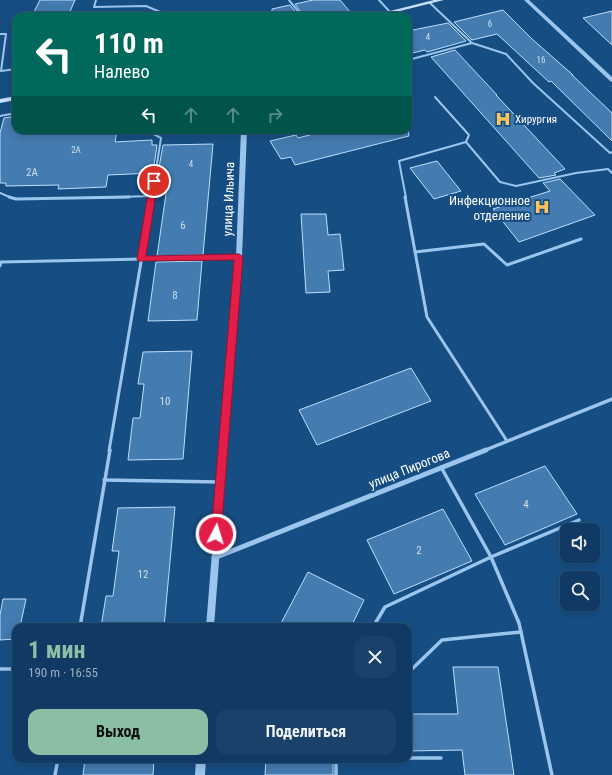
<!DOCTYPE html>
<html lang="ru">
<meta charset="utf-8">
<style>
:root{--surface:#103a63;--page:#194169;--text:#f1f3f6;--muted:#9cadbe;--line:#305478;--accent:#8abfa5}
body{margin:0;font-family:"Roboto Condensed",sans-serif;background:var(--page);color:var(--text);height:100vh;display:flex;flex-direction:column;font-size:15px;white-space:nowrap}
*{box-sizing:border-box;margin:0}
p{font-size:13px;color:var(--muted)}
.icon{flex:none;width:22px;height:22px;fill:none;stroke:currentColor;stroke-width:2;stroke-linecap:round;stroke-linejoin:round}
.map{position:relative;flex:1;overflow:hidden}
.details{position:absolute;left:12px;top:623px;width:400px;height:140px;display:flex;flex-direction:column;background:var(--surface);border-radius:12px;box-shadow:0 2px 10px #0003,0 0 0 1px var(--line)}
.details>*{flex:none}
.hud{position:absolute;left:12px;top:12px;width:400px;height:122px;border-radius:12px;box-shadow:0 2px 10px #0003,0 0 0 1px var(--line);background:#00695c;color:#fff;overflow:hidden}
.fabs{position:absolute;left:560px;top:523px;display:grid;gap:8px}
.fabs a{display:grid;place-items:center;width:40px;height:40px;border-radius:8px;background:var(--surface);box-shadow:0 2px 10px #0003,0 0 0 1px var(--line);font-size:20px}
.pin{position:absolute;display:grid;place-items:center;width:34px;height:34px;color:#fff;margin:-17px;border:2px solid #fff;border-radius:50%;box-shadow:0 1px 4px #0007}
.me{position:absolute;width:44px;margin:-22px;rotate:5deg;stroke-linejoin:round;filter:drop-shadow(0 0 3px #0008)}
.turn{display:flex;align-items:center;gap:14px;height:84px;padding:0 16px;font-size:18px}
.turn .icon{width:52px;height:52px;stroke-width:2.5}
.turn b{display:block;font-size:28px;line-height:34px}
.lanes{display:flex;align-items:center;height:38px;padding:0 16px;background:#0003;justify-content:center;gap:20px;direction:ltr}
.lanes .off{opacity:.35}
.round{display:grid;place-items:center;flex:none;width:42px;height:42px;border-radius:12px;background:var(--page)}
.overview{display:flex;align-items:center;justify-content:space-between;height:68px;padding:0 16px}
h1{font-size:24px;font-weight:700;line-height:30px;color:var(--accent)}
.cta{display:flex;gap:8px;margin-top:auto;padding:8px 16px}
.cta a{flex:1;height:46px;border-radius:12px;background:var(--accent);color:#111;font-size:16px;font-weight:700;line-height:46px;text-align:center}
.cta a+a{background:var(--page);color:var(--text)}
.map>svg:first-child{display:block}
.building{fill:#447bb0;stroke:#c0defa}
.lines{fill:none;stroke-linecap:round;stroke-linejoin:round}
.service-far2{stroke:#9bc5ed;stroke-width:2}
.service-far1{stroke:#9bc5ed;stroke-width:3}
.service{stroke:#9bc5ed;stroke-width:3.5}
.minor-far1{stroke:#9bc5ed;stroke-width:3.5}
.minor{stroke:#9bc5ed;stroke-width:5}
.tertiary{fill:#9bc5ed;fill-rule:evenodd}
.secondary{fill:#c7e0f9;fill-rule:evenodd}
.route{fill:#e11d48;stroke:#92132f}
.labels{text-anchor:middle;stroke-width:4;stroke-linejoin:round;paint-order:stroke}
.far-number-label{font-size:9px;fill:#d0deeb}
.far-poi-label{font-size:11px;fill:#fff;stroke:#164e84;text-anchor:start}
.number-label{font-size:11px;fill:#d0deeb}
.street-label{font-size:13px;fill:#fff;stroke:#164e84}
.poi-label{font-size:13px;fill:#fff;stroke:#164e84;text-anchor:end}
</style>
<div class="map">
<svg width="612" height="775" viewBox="0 0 612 775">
<rect width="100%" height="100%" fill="#164e84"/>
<!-- building -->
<g class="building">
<polygon points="40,0 75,0 68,16 32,16"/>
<polygon points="313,0 340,0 351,13 338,16 304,16 295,4"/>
<polygon points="290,5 299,16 272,16 272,9"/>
<polygon points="503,10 532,39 573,75 572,75 612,113 612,141 551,81 549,82 497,34 472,40 454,22"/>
<polygon points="612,11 612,45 583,18"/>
<polygon points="448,23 466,41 427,52 425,50 408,54 408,31"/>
<polygon points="455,50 497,95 496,95 565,169 554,173 556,175 539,178 431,57"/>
<polygon points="16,116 16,130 117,130 115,142 152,140 152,145 157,145 153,173 108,175 106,187 58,189 59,185 6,186 6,183 0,183 0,133 4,118"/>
<polygon points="329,130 408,130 409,136 295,165 291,157 281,159 270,141 296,135 298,138"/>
<polygon points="213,144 203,255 157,256 169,173 158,173 163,145"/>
<polygon points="437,161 461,191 434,199 410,168"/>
<polygon points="560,179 595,215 519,242 493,209 550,191 543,183"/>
<polygon points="301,214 326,214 328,235 340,234 344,270 328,271 330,292 306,293"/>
<polygon points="202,261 197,320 148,321 156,262"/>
<polygon points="192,351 183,459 128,460 133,418 140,418 144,384 138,384 143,352"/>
<polygon points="411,368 431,401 317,445 299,410"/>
<polygon points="545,466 577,514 505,545 475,494"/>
<polygon points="175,507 164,627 101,627 106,596 113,596 119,551 112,551 118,508"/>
<polygon points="443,509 472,561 394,594 367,540"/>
<polygon points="308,572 364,600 351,627 279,627"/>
<polygon points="3,599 26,599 20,627 16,627 16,639 0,640 0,615"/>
<polygon points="453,667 498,667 514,775 465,775 462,750 408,751 408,714 458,714"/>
<polygon points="85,759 154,759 153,775 83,775"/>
<polygon points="266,759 333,759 333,775 265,775"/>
</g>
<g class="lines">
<!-- service-far2 -->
<g class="service-far2">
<polyline points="96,0 94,7 146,6 165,14 164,16"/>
<polyline points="289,0 302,16"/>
<polyline points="379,0 390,12"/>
<polyline points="0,34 6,34 1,71 16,69"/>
<polyline points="472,43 506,54 533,83 610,153 612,152"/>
<polyline points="408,60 472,43 430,3"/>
<polyline points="435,97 469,135 466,142"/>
<polyline points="0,116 16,113"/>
<polyline points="146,130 161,138 152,196"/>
<polyline points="0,193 12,198"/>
<polyline points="84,198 152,196 152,198"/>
<polyline points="406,198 399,161 466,142 500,182 516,186 576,173 608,169 612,173"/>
</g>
<!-- service-far1 -->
<g class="service-far1">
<polyline points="9,197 16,199 129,197"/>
<polyline points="405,197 427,317 507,441"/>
<polyline points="415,252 484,244 507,265 581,239"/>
<polyline points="0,266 1,262 239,257"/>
<polyline points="109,451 152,197"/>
</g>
<!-- service -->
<g class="service">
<polyline points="441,467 491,557 579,520"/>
<polyline points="104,480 220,482"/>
<polyline points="80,627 110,450"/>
<polyline points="373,627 385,607 491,557 519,623 552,775"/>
<polyline points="0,669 16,669"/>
<polyline points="408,670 412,669 442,640 521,632"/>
<polyline points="408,758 441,758"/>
<polyline points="336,759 336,775"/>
<polyline points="55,775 58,759"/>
</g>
<!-- minor-far1 -->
<polyline class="minor-far1" points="483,451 612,399"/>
<!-- minor -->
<polyline class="minor" points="214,558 486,450"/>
<!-- tertiary -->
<g class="tertiary">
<polygon points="524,0 529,0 612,77 612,82 610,81"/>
<polygon points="241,130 247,130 242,257 214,627 206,627 236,257"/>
<polygon points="196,759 206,759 205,775 195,775"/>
</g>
<!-- secondary -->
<g class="secondary">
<polygon points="434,0 444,0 380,16 370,16"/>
<polygon points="16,96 16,100 0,103 0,99"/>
</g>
</g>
<!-- route -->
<polygon class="route" points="154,179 158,181 146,256 239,254 243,257 221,534 220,537 216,538 212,537 211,534 234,260 138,261 137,259 150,181"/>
<!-- icons -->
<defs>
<symbol id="hospital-bare" viewBox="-9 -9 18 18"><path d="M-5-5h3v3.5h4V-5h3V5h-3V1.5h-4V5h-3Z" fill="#ffc357" stroke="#164e84" stroke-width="2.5" paint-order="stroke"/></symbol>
</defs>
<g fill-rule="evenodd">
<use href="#hospital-bare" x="492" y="108" width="22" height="22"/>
<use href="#hospital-bare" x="531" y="196" width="22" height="22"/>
</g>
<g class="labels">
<!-- far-number labels -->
<g class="far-number-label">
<text x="490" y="27">6</text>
<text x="428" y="40">4</text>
<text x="541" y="63">16</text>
<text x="76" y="153">2А</text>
<text x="191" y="167">4</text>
</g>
<!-- far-poi labels -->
<g class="far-poi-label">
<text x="515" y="123">Хирургия</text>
</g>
<!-- number labels -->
<g class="number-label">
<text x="32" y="176">2А</text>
<text x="183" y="229">6</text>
<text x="175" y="299">8</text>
<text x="165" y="405">10</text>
<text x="526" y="508">4</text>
<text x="419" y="554">2</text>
<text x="143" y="578">12</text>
</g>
<!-- street labels -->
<g class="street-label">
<text transform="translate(228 199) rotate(-88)" y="5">улица Ильича</text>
<text transform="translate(409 468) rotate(-22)" y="5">улица Пирогова</text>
</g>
<!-- poi labels -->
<g class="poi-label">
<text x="530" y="205">Инфекционное<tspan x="530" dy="15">отделение</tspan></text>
</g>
</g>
</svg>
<div class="fabs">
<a><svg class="icon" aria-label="sound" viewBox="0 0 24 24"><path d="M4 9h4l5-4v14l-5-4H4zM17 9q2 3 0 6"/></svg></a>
<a><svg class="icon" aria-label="search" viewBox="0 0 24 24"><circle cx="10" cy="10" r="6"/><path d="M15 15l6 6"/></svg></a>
</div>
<div class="pin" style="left:154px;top:181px;background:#d93025"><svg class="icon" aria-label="arrive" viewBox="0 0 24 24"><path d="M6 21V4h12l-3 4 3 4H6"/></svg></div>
<svg class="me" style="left:216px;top:534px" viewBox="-20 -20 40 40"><circle r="17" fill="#e11d48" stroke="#fff" stroke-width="3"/><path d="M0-11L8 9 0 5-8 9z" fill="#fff"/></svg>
<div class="hud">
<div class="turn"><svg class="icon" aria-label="left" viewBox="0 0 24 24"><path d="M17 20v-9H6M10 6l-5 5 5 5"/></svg><div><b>110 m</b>Налево</div></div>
<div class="lanes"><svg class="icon" aria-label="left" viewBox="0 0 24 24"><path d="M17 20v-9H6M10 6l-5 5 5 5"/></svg><svg class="icon off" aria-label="ahead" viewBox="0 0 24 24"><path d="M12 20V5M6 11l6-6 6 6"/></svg><svg class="icon off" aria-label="ahead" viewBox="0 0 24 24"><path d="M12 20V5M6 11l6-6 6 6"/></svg><svg class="icon off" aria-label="right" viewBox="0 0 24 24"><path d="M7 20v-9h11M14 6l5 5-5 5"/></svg></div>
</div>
<section class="details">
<div class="overview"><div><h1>1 мин</h1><p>190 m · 16:55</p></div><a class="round"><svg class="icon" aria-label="close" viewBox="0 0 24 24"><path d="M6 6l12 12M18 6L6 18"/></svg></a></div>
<div class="cta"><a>Выход</a><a>Поделиться</a></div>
</section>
</div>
